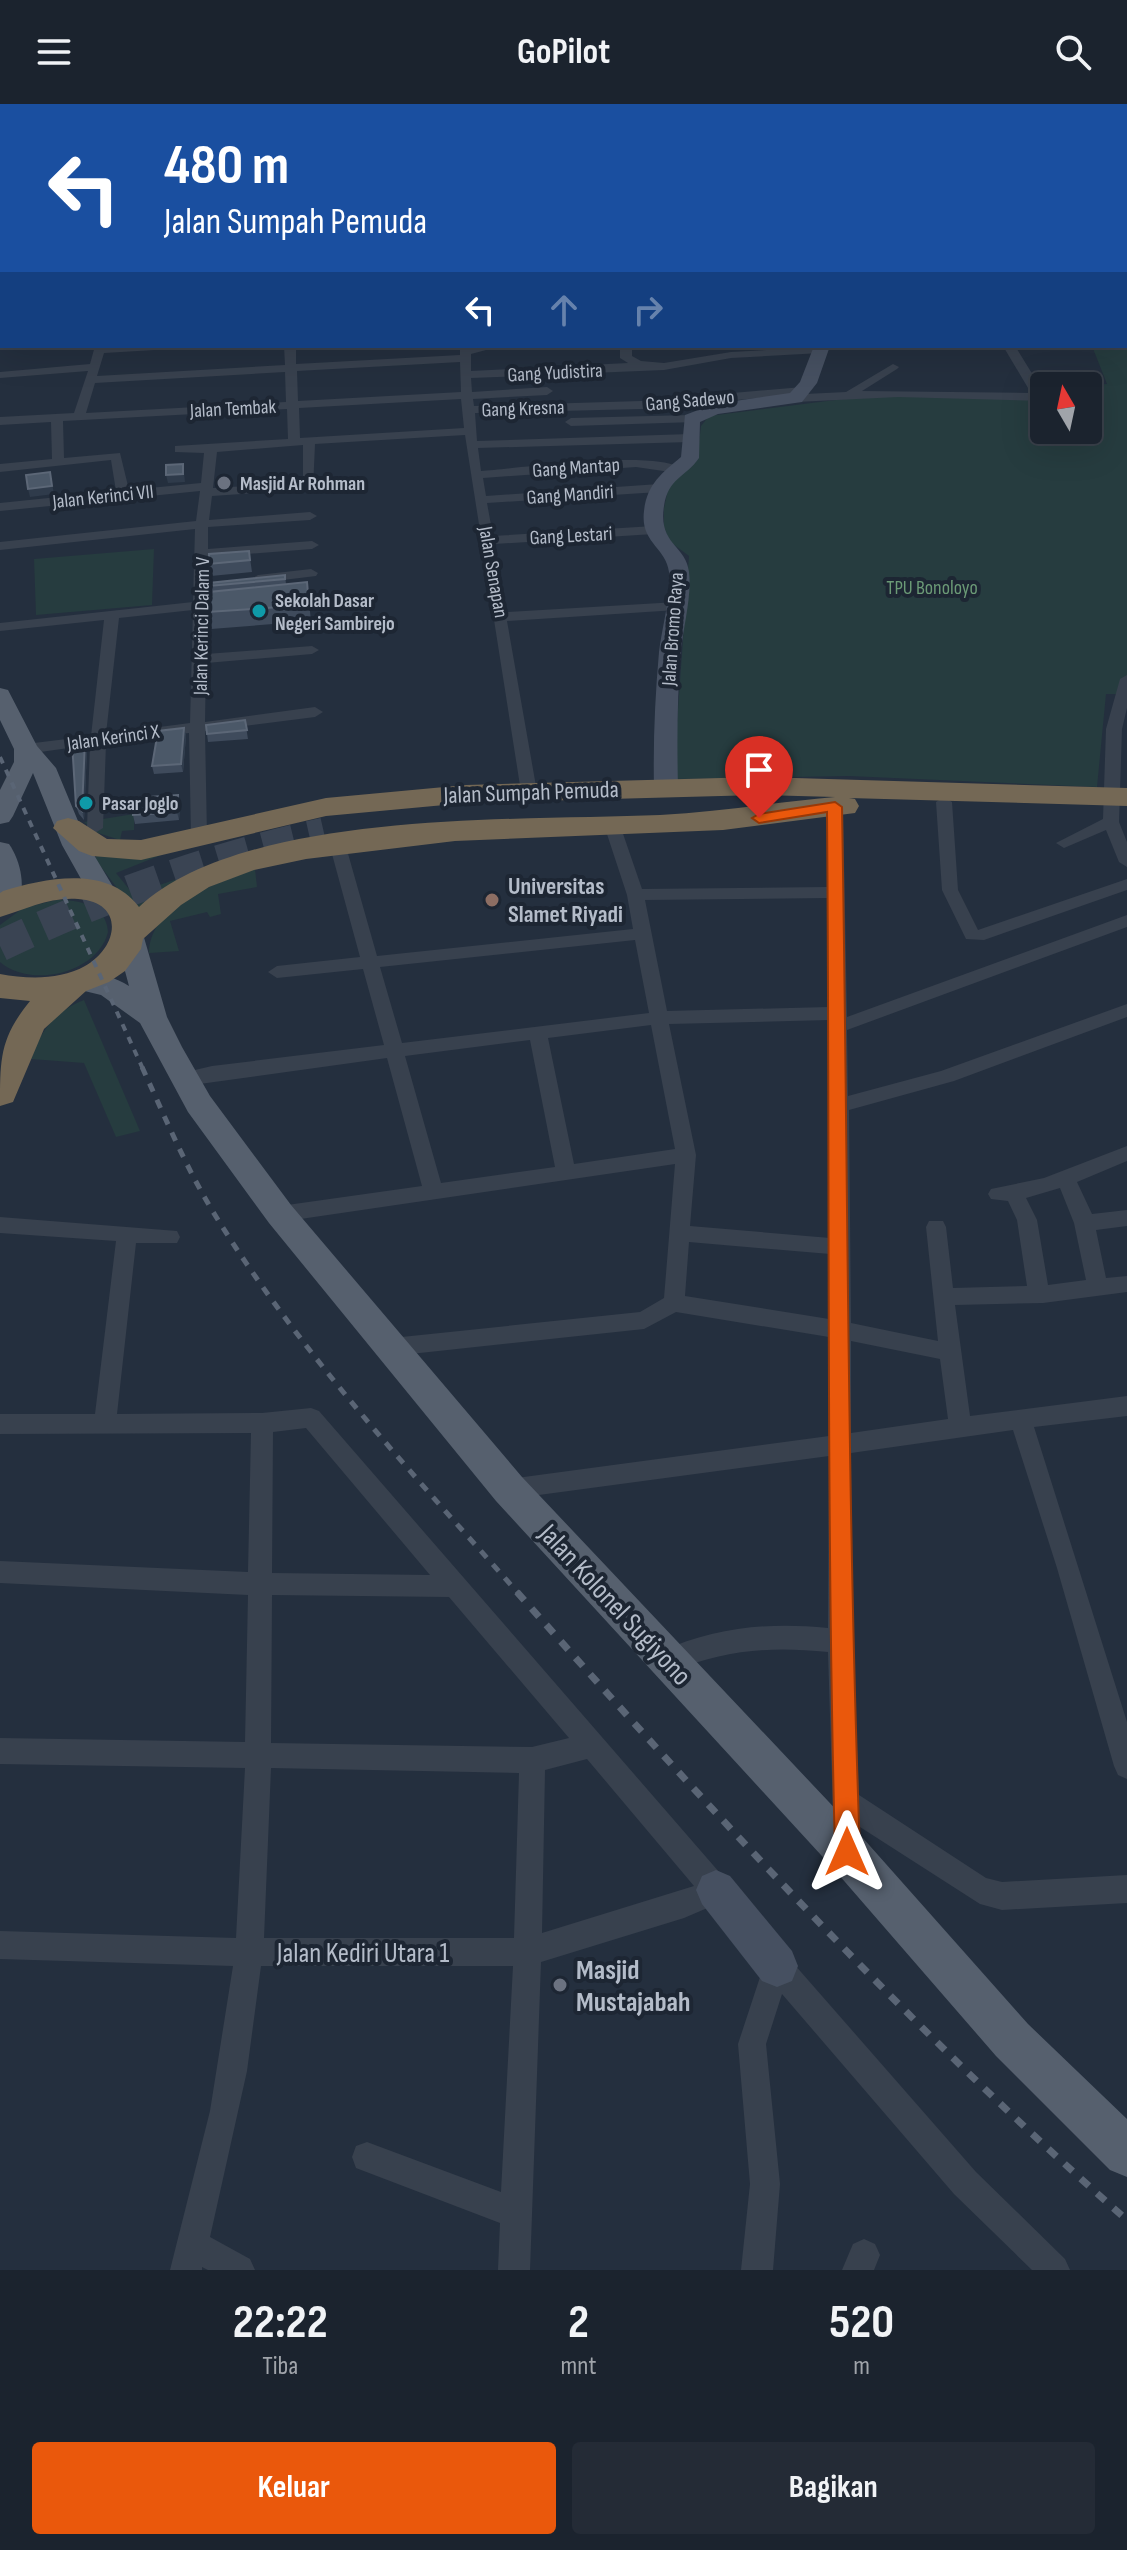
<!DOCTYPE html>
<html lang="id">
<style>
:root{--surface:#1b232e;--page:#242b36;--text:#f1f3f6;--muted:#a0a4aa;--line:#39404a;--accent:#ea580c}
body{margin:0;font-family:"Sofia Sans Condensed",sans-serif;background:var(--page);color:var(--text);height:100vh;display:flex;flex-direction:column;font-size:30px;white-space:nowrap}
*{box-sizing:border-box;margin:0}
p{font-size:26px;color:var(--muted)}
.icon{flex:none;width:44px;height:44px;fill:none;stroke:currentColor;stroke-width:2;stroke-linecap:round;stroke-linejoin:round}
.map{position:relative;height:2166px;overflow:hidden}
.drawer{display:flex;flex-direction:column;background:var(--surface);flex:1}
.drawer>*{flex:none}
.guide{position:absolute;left:0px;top:0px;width:1128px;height:244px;box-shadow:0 8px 32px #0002,0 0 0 2px var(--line);background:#1a4fa0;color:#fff;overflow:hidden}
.needle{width:52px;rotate:351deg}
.fabs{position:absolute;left:1030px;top:268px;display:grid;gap:16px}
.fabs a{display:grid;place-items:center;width:72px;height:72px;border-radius:8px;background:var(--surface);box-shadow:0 8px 32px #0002,0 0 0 2px var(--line);font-size:40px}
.pin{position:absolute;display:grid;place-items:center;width:68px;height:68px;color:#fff;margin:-82px -34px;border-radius:50% 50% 50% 0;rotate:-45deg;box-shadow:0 0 8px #0007}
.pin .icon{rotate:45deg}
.me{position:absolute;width:88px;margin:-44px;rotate:0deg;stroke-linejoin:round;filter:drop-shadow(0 0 6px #0008)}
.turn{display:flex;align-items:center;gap:28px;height:168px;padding:0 32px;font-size:36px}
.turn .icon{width:104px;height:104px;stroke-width:2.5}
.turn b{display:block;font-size:56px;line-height:68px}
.lanes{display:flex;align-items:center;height:76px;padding:0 32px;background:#0003;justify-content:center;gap:40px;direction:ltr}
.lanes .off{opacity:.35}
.eta{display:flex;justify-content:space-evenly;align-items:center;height:136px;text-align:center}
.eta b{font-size:48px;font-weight:700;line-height:56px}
.primary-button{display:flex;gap:16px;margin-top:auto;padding:16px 32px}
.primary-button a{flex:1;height:92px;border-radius:8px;background:var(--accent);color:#fff;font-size:32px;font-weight:700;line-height:92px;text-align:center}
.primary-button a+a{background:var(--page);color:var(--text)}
header{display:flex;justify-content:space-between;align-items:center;height:104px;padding:0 32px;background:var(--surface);font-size:36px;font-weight:700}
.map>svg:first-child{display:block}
.green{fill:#263c3f}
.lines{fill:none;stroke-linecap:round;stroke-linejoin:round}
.highway-tunnel{stroke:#3a4453;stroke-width:31;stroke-dasharray:31 16;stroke-linecap:butt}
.street{fill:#38414e;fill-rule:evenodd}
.secondary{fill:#465061;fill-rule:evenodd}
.primary{fill:#56606e;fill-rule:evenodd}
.highway{fill:#746855;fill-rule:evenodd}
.rail-far2{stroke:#5a6575;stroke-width:4;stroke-dasharray:7 7;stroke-linecap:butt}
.rail-far1{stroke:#5a6575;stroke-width:5;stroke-dasharray:9 9;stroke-linecap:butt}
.rail{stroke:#5a6575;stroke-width:7;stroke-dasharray:11 11;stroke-linecap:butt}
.wall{fill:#3f4b5c}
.shaded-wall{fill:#2f3b4b}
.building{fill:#4b5868;stroke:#5c6777;stroke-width:2}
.route{fill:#ea580c;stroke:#983908;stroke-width:2}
.worship-dot{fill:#6b7280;stroke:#1d2633;stroke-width:3}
.culture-dot{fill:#0f9aa8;stroke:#1d2633;stroke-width:3}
.education-dot{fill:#8d6e63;stroke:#1d2633;stroke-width:3}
.labels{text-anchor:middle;stroke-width:8;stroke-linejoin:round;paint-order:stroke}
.far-street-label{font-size:20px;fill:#b4bcc9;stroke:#1d2633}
.far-poi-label{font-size:20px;font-weight:bold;fill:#b4bcc9;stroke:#1d2633;text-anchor:start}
.far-park-label{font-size:20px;fill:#6b9a76;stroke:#1d2633}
.street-label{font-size:24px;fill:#b4bcc9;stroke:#1d2633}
.poi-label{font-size:24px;font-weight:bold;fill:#b4bcc9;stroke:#1d2633;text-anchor:start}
.near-street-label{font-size:28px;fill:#b4bcc9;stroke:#1d2633}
.near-poi-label{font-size:28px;font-weight:bold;fill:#b4bcc9;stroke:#1d2633;text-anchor:start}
</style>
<header><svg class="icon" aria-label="menu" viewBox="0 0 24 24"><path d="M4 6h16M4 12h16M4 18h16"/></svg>GoPilot<svg class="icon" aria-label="search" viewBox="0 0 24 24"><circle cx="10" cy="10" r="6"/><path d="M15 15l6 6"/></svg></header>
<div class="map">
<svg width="1127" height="2166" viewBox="0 0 1127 2166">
<rect width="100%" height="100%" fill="#242f3e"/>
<!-- green -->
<g class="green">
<polygon points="1127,240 1127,590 1106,590 1097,683 849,672 673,675 689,452 669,437 664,423 664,404 670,376 697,354 701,322 709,312 867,292 1044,294 1044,326 1088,326 1088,296 1098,296 1092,281 1107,280 1092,242 1126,242"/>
<polygon points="154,445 152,501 36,511 34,455"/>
<polygon points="134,710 134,726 122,727 120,736 95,728 84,718"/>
<polygon points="171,747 116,769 133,790 218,761 154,799 133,805 95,755 97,751"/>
<path d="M255,765l2,18 -39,7 3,20 -11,3 -3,-5 -37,9 9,30 -30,2c1,-49 69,-70 106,-84z"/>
<path d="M56,796c23,0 50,4 52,32 -10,41 -77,57 -108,30v-37l23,-17z"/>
<path d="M84,896l56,131 -24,6 -32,-74 -53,-4c10,-29 24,-48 53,-59z"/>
</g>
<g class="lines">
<!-- highway-tunnel -->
<path class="highway-tunnel" d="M0,842c104,-50 211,-88 324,-113"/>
<!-- street -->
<g class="street">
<polygon points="324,0 403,0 401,2"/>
<polygon points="779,0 820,0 822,2 781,2"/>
<rect x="1126" y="56" width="1" height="8"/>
<rect x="1126" y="81" width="1" height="6"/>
<rect x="1126" y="111" width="1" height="7"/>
<rect x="0" y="128" width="2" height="6"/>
<rect x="1126" y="152" width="1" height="6"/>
<polygon points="0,166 2,166 0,173"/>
<rect x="1126" y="182" width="1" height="6"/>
<rect x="1126" y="208" width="1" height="6"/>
<path d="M95,242h83l-6,3 -68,4 -7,23 188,-11 -1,-19h12v18l164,-9v-9h41l-30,8v17l157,-8 -8,-5v-12h12v10l9,5 23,2 67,-11 90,-5 6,3 -6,3 -90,5 -67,12 -193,8 1,14 75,-5 6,4 -6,4 -74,4 1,7 167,-5 162,-14 6,4 -4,3 41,-2 47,-28 6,3 -2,2 -35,22 169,2 -28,-47h12l29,47v8l-146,-4 -102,5 -6,-4 2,-3 -151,14 -166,4 2,28 213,-7 6,4 -6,4 -212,6 3,23c40,-3 174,-22 202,-2l-6,4 -41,-6 -153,11 3,18 173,-12 6,4 -6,4 -172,11 6,33 161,-10 7,4 -7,4 -160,10 12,68 171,-10 7,4 -7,4 -170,11 30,171 -8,5 -8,-5 -56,-357 -150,9 -2,45 -101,7 -3,24 101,-8 7,4 -7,4 -102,7v22l104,-8 7,4 -7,4 -104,8 -2,97 106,-8 7,4 -7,4 -106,9 -1,59 110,-15 8,5 -8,5 -110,14 2,105 -8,5 -8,-5 -2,-103 -83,10 -3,85 -8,5 -8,-5 3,-83 -64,9 -8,-5 8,-5 65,-8 13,-116 -104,11v-8l193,-21 2,-73 -195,21v-8l196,-21 4,-30 -200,20v-8l116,-12 -5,-31 -111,12v-8l52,-5 -1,-37 -51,3v-8l74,-4 14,-42 -88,7v-6l90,-8zM460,258l1,30 -163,9 -1,-30zM285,268l1,30 -200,11 9,-30zM461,295l3,29 -164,10 -1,-30zM287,305l1,30 -113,7v6l29,1 -3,30 -72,7 -9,-37 -56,5 -1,-37zM303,341v38l-90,5 4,-36zM193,506l-3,113 -84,11 13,-116z"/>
<polygon points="936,242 948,242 949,243 943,246"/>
<polygon points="1088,280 1092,282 1100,294 1098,296 1088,294 1088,282 1084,282"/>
<polygon points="691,311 695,312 695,318 571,322 565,318 571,314"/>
<polygon points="311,465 318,469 316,472 258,479 251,475 258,471"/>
<polygon points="1127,571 1127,604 1122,625 1119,718 1127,738 1127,763 1119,758 1106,726 1064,744 1056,739 1103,715 1106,625 1120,575"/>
<polygon points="944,693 952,698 958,786 978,826 1127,775 1127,786 984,836 966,835 942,786 936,698"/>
<path d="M835,698l8,5 4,210 280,-102v12l-280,103 1,66 93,-25 186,-67v13l-173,64 -105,29 2,213 87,18 -12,-114 3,-6h14l3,6 7,61 74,-2 -10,-66 -9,-19 -17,-2 -3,-5 3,-5 53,-11 83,-32v15l-50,21 15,32 35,-4v16l-31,4 10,48 21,-2v16l-84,11 -88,2 15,111 157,-20v20l-93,11 93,295v57l-9,-4 -4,-9 -57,-198 -44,-138 -162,23 1,170 7,172 127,83 16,4 125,-7v28l-125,7 -22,-6 -120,-77v19l-4,9 -9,4 -9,-4 -4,-9 -6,-194c-59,-6 -103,-2 -159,20l-9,-4 -3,-8 3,-8c55,-25 109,-30 168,-24l1,-172 -320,43 -8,-3 -4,-7 4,-7 8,-3 320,-43v-99l-153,-25 -32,17 -252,27 -8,-3 -3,-6 3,-6 8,-3 248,-26 24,-14 11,-134 -395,58 -7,-2 -3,-6 3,-6 7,-2 142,-20 -35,-128 -202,28 -9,-7 2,-5 34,-8 172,-21 -21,-76 -86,9 -9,-6 9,-6 83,-9 -31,-114 2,-4 6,-1 8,5 32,113 256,-27 -6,-34 -23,-70 8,-5 8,5 22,64 186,-2 -1,-80zM828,794l1,109 -162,4 -22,-111zM635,836l14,73 -247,30 -22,-76zM829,916l1,218 -140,-12 6,-71 -27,-131zM651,921l24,124 -101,15 -26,-126zM530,936l25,127 -114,16 -36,-127zM1060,1084l14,35 12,57 -38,5 -11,-65 -11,-22zM689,1138l141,12 -1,65 -144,-23zM851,1237l89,18 8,60 -97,14z"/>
<path d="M0,1113l177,14 3,6 -3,6h-41l-19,171 145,-1 49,-5 8,3 407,469 4,10 -4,10 -42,18 -143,44 -11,308h-32l2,-47 -144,-55 -4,-11 4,-11 11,-4 134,50 12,-226h-252l-14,105 -37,166 40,22 5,11h-47l-6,-3v3h-32l40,-159 23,-145 -233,-7v-28l236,7 9,-170 -245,-4v-26l245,4 3,-147 -248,-12v-22l248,11 3,-139 -251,1v-20h95l21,-173 -116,-8zM306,1324l124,147 -158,-2 1,-141zM272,1491l177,2 120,141 -37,9 -261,-4zM587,1655l107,127 -152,47 3,-163zM271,1664l248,5 -5,165h-250z"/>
<polygon points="777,1848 787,1852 976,2068 1065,2155 1070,2166 1032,2166 954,2090 782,1890 766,1940 780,2080 773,2166 741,2166 750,2080 738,1940 767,1852"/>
<polygon points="864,2135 875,2140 880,2151 874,2166 842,2166 853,2140"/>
</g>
<!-- secondary -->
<g class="secondary">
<polygon points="882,0 896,0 881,2"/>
<polygon points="1058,0 1093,0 1095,2 1060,2"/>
<polygon points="1127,1 1127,9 1126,9 1126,2 1122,2"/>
<rect x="0" y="72" width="2" height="8"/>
<path d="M814,242h16l-13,37 -15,19 -84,12 -18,8 -1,36c-14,20 -31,20 -35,48 -6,39 22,39 25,66 3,25 -6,55 -8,80 -4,45 -4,91 -3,136l-4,5h-16l-4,-5c-1,-45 1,-91 5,-136 3,-25 12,-55 10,-80 -3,-25 -29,-29 -25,-61 3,-27 18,-38 37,-54l4,-42 29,-11 76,-11 10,-11z"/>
<polygon points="716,1766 730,1772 792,1847 798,1862 792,1877 777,1883 762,1877 702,1800 696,1786 702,1772"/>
</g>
<!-- primary -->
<g class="primary">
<polygon points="0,584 8,586 37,642 56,664 88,741 118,791 114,797 104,800 94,797 90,791 62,741 33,669 13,712 9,718 0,720 0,686 14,658 14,645 0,616"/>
<path d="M0,738l9,2c12,17 18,46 7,64l-16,1z"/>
<path d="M129,821l10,2 4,7 24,83 15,30 28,49 81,109 231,272 340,360 166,187 99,95v58l-17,-7 -114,-114 -164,-189 -336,-366 -227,-278 -81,-111 -48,-89 -39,-28 -29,-7 -4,-7 4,-7c19,-5 40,2 57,12l-14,-52 4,-7z"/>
</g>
<!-- highway -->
<path class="highway" d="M758,673l369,11v18l-278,-8 6,1 4,7 -4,7 -132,17 -268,11 -149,18 -52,11 -45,17 -28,18 -38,34 -2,10 -16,22 -16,11 -23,9 -42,38 -31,73 -13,4c0,-48 0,-68 30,-105l-30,-3v-24c28,5 60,6 85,-8 34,-19 40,-64 -7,-67 -29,-2 -51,10 -78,18v-24l3,-2c44,-13 104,-26 136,16 106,-98 381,-86 521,-92 59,-3 116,-13 175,-18l-77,-2 -292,8 -140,13 -185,44 -49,-4 -13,-5 -26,-23 4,-7 11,-3 11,3 28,18 34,1 185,-42 140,-13z"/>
<!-- rail-far2 -->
<polyline class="rail-far2" points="0,653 143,965"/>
<!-- rail-far1 -->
<path class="rail-far1" d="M142,963c23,50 44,101 73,148 85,138 197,258 304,379"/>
<!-- rail -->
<path class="rail" d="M517,1488c194,219 390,434 610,628"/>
</g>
<!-- wall -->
<g class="wall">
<polygon points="249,447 252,468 211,472 209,460"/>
<polygon points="285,471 286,480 307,478 311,517 211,525 208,508 210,488 209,479"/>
<polygon points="245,616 248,635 208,638 207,630"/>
<polygon points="184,624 186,632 183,668 154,670 152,662"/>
<polygon points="87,644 84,716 79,710 76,702"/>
<polygon points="180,700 179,716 135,720 133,711"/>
</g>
<!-- shaded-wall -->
<g class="shaded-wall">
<polygon points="0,0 139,0 120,2 2,2 2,16 0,16"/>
<polygon points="183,360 185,378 168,379 166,371"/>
<polygon points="50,368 54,390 30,393 28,385"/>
<polygon points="184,624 186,632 183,668 181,660"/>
<polygon points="85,636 87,644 84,716 82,707"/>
<polygon points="178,691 180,700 179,716 177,708"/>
</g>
<!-- building -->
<g class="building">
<polygon points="292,0 318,0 316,2 291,2"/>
<rect x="390" y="0" width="36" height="2"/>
<polygon points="183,360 183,370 166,371 166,361"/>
<polygon points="50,368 52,382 28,385 26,371"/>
<polygon points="249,447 250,456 209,460 209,450"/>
<polygon points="285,471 285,475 209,482 209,479"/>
<polygon points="307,478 309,501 208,508 209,488"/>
<polygon points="245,616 247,626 207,630 206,621"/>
<polygon points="184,624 181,660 152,662 158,627"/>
<polygon points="85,636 82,707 76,702 72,638"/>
<polygon points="178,691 177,708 133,711 134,694"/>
</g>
<!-- route -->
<path class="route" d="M835,698l7,5c6,348 5,696 18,1045l-4,8 -9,4 -8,-4 -4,-8c-9,-347 -5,-693 -8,-1040l-68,11 -7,-5 7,-4z"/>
<!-- markers -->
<g class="worship-dot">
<circle cx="224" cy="379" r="8"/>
<circle cx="560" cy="1881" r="8"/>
</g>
<g class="culture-dot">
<circle cx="259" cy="507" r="8"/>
<circle cx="86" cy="699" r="8"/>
</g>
<circle class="education-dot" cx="492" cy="796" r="8"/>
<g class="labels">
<!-- far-street labels -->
<g class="far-street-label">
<text transform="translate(555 268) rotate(-3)" y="7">Gang Yudistira</text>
<text transform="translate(690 296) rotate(-5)" y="7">Gang Sadewo</text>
<text transform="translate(233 304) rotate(-3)" y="7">Jalan Tembak</text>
<text transform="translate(523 304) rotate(-2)" y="7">Gang Kresna</text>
<text transform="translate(576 363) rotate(-4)" y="7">Gang Mantap</text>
<text transform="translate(570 390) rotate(-4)" y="7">Gang Mandiri</text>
<text transform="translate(103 392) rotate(-6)" y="7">Jalan Kerinci VII</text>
<text transform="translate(571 431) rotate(-3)" y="7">Gang Lestari</text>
<text transform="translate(494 468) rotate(80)" y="7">Jalan Senapan</text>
<text transform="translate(201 522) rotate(-89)" y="7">Jalan Kerinci Dalam V</text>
<text transform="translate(672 525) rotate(-86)" y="7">Jalan Bromo Raya</text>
<text transform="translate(113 633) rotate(-8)" y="7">Jalan Kerinci X</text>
</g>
<!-- far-poi labels -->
<g class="far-poi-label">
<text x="240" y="386">Masjid Ar Rohman</text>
<text x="275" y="503">Sekolah Dasar<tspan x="275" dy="23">Negeri Sambirejo</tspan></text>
<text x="102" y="706">Pasar Joglo</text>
</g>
<!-- far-park labels -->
<g class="far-park-label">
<text x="932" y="490">TPU Bonoloyo</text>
</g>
<!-- street labels -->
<g class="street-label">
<text transform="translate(531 688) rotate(-2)" y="8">Jalan Sumpah Pemuda</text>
</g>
<!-- poi labels -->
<g class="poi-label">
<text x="508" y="790">Universitas<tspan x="508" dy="28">Slamet Riyadi</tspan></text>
</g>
<!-- near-street labels -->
<g class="near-street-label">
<text transform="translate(616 1500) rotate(47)" y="10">Jalan Kolonel Sugiyono</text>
<text x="363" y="1858">Jalan Kediri Utara 1</text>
</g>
<!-- near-poi labels -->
<g class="near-poi-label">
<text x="576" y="1875">Masjid<tspan x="576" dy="32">Mustajabah</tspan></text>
</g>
</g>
</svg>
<div class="fabs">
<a><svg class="needle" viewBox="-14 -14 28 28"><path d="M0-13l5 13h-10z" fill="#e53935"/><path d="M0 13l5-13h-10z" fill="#a0a4aa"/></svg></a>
</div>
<div class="pin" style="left:759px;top:714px;background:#d93025"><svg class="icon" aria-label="arrive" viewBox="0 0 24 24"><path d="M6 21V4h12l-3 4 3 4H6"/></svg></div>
<svg class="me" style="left:847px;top:1748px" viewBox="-20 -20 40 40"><path d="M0-17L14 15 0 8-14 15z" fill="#ea580c" stroke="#fff" stroke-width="4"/></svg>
<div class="guide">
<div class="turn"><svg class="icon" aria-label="left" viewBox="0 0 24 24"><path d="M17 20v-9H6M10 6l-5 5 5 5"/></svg><div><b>480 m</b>Jalan Sumpah Pemuda</div></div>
<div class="lanes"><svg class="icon" aria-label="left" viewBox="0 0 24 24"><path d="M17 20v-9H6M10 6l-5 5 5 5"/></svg><svg class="icon off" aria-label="ahead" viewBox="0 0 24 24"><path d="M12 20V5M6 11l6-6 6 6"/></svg><svg class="icon off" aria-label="right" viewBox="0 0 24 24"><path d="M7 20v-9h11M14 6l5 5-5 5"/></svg></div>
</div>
</div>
<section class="drawer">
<div class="eta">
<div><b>22:22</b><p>Tiba</p></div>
<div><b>2</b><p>mnt</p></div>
<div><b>520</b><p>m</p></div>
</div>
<div class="primary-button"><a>Keluar</a><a>Bagikan</a></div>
</section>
